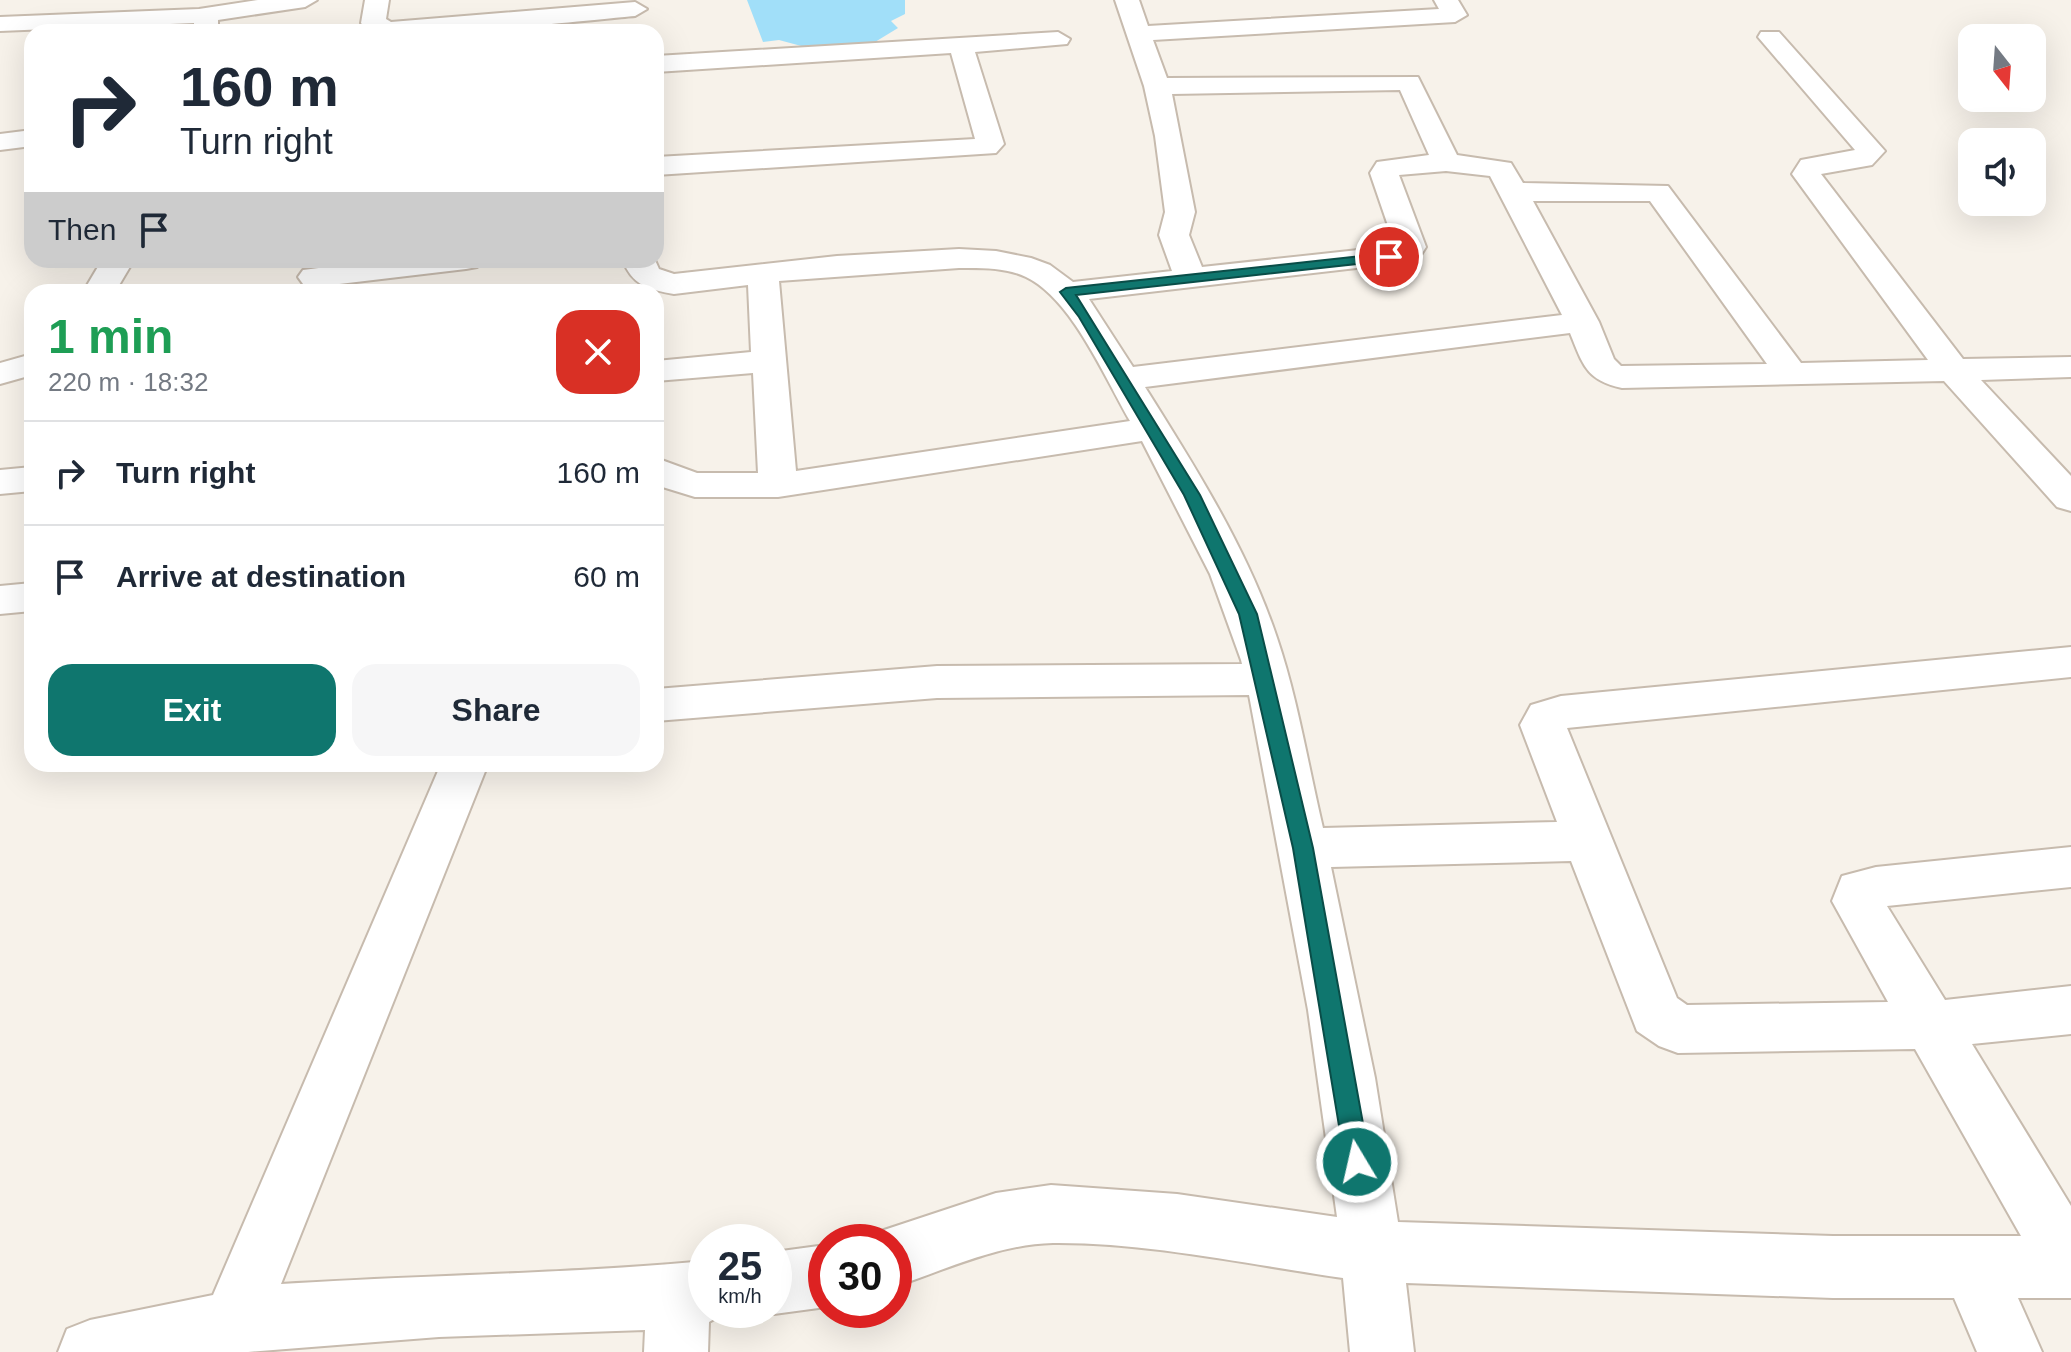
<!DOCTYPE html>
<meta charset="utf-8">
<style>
:root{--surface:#fff;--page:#f6f6f7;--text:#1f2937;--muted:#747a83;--line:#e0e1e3;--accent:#0f766e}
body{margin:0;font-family:Arial,sans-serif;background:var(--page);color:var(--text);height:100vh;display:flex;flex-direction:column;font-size:30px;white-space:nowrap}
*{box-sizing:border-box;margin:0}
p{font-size:26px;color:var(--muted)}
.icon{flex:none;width:44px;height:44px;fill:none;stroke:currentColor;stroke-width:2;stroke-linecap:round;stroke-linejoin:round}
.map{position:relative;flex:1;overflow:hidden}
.details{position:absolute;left:24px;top:284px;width:640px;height:488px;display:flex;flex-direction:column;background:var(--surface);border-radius:24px;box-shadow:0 8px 32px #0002}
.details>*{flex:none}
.banner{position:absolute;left:24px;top:24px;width:640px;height:244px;border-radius:24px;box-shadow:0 8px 32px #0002;background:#fff;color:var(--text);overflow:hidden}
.needle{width:52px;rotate:163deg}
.buttons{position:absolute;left:1958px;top:24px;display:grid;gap:16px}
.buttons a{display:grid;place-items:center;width:88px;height:88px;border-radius:16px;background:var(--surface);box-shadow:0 8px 32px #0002;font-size:40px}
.speed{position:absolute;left:688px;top:1224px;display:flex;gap:16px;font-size:40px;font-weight:700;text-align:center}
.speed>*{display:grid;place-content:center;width:104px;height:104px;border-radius:50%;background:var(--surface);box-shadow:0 8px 32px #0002;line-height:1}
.speed small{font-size:20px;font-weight:400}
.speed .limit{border:12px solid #d22;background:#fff;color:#111}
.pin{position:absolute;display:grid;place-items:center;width:68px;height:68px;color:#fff;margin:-34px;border:4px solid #fff;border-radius:50%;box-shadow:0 2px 8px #0007}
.me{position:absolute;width:88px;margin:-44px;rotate:351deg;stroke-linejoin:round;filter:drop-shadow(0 0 6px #0008)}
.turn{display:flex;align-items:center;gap:28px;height:168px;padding:0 24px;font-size:36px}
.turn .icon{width:104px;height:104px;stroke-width:2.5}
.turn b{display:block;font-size:56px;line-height:68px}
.then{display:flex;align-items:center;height:76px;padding:0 24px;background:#0003;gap:16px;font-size:30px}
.round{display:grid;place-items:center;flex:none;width:84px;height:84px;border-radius:24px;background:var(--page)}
.head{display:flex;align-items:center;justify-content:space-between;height:136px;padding:0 24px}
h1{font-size:48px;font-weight:700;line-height:60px;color:#1e9e55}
.primary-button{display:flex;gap:16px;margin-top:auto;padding:16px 24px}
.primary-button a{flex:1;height:92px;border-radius:24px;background:var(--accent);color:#fff;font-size:32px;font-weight:700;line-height:92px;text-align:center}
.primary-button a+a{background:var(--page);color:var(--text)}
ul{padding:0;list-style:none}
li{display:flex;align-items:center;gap:24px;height:104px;padding:0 24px;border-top:2px solid var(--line)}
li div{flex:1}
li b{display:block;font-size:30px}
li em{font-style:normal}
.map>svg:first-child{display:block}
.water{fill:#a1dff9}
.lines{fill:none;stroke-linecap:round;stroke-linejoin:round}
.minor-casing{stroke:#c7bbae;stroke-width:4}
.minor{fill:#fff;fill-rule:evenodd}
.route{fill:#0f766e;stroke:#0a4d48;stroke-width:2}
</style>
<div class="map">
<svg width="2071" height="1352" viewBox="0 0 2071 1352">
<rect width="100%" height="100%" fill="#f7f2ea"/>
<!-- water -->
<polygon class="water" points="747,0 905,0 905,14 891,21 898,28 875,42 805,47 779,40 763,42"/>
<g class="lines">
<defs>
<g id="minor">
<polygon points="258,0 317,0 305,7 218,20 218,32 194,32 194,23 0,31 0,17 199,9"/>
<path d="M365,0h24l-3,19 5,3 244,-20 12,7 -12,7c-38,3 -259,29 -274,7z"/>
<path d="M1115,0h24l9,26 291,-17 -5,-9h24l9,15 -12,7 -302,18 14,38 251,-1 39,78 54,8 12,20 145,3 133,177 127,-3 -136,-186 9,-14 54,-10 -97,-113 3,-5h18l106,119 -13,14 -51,9 142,185 108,-2v20l-90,3 90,96v35l-14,-4 -113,-126 -322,7c-36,-8 -39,-23 -52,-55l-425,54c49,78 102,161 132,251 21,62 31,127 46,190l234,-6 -37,-97 11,-20 30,-9 510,-49v30l-504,51 110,270 10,7 201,-3 -56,-101 10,-25 34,-9 195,-20v40l-184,19 58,94 126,-14v48l-99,10 99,162v92h-53l24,54h-65l-23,-54h-121l-427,-15 8,69h-64l-7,-74c-91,-13 -198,-36 -290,-35 -54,1 -109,27 -159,44v-45h-25l3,-8 124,-41 55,-8 126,9 160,23 -29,-207 -59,-315 -312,3 -281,23v-32l281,-23 305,-2 -1,-4 -31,-86 -68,-133 -364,56h-83l-39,-12v-27l41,15h61l-5,-100 -97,8v-20l95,-9 -3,-67 -74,9c-24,-4 -43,-9 -51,-34h32l4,9 15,5 163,-18 122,-7 37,2 35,7 19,7 23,17 99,-11 -13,-36 6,-23 -10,-76 -11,-50zM1400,90l29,65 -52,7 -7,11 25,73 -193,21 -13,-32 6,-23 -23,-118zM1446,171l44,5 72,139 -429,52 -44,-68 328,-38 9,-14 -27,-72zM1533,201h117l117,163 -146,2 -7,-7 -15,-37zM959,268c22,0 46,-1 67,9 46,22 79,101 104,144l-334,50 -17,-190zM1571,861l66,170 22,15 19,7 237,-4 106,187h-188l-435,-14 -23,-144 -44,-211z"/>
<polygon points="1058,32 1070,39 1067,44 975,52 1004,144 996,153 656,175 656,157 975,139 951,53 656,72 656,56"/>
<polygon points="32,130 32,146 0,150 0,134"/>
<polygon points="102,260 134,260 115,292 83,292"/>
<polygon points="381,260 482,260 477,267 466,269 314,287 303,284 298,277 303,270"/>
<polygon points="32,354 32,375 0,384 0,363"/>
<polygon points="32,467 32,491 0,494 0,470"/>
<polygon points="32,583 32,611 0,614 0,586"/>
<path d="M441,764h47l-207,520c141,-9 284,-10 425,-23v49h24l-21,12 -1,30h-64l1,-22 -206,7 -191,15h-190l9,-23 23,-9 123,-25z"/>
<polygon points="826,1245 826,1307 774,1314 764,1310 774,1310 774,1252"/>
</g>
</defs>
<!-- minor casing -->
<use href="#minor" class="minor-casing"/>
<!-- minor -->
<use href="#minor" class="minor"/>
</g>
<!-- route -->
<polygon class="route" points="1389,253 1393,254 1393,260 1076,295 1200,495 1257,614 1313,848 1370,1162 1366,1170 1357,1173 1349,1170 1345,1162 1293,848 1239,614 1184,495 1079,317 1060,292 1066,288"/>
</svg>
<div class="buttons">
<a><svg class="needle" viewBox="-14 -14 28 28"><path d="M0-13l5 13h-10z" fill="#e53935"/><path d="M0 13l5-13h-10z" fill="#747a83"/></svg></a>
<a><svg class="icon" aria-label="sound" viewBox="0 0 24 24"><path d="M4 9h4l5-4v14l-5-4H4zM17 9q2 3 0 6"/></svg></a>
</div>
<div class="speed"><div>25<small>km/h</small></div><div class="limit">30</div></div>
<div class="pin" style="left:1389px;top:257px;background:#d93025"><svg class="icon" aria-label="arrive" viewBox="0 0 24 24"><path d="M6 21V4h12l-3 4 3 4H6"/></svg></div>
<svg class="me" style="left:1357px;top:1162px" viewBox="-20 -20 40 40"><circle r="17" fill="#0f766e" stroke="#fff" stroke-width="3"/><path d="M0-11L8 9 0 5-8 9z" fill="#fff"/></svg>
<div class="banner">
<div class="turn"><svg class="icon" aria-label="right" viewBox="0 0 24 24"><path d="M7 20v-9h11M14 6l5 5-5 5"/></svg><div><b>160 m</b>Turn right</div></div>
<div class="then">Then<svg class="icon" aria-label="arrive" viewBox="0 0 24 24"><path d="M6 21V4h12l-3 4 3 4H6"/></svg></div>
</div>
<section class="details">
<div class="head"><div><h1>1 min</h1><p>220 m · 18:32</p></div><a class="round" style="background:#d93025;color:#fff"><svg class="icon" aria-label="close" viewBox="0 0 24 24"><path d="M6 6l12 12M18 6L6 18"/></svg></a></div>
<ul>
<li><svg class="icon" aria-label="right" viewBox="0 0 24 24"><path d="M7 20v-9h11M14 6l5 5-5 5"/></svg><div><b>Turn right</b></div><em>160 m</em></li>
<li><svg class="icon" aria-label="arrive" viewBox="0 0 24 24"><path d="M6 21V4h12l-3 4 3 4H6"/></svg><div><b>Arrive at destination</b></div><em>60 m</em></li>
</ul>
<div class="primary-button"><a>Exit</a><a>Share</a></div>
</section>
</div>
